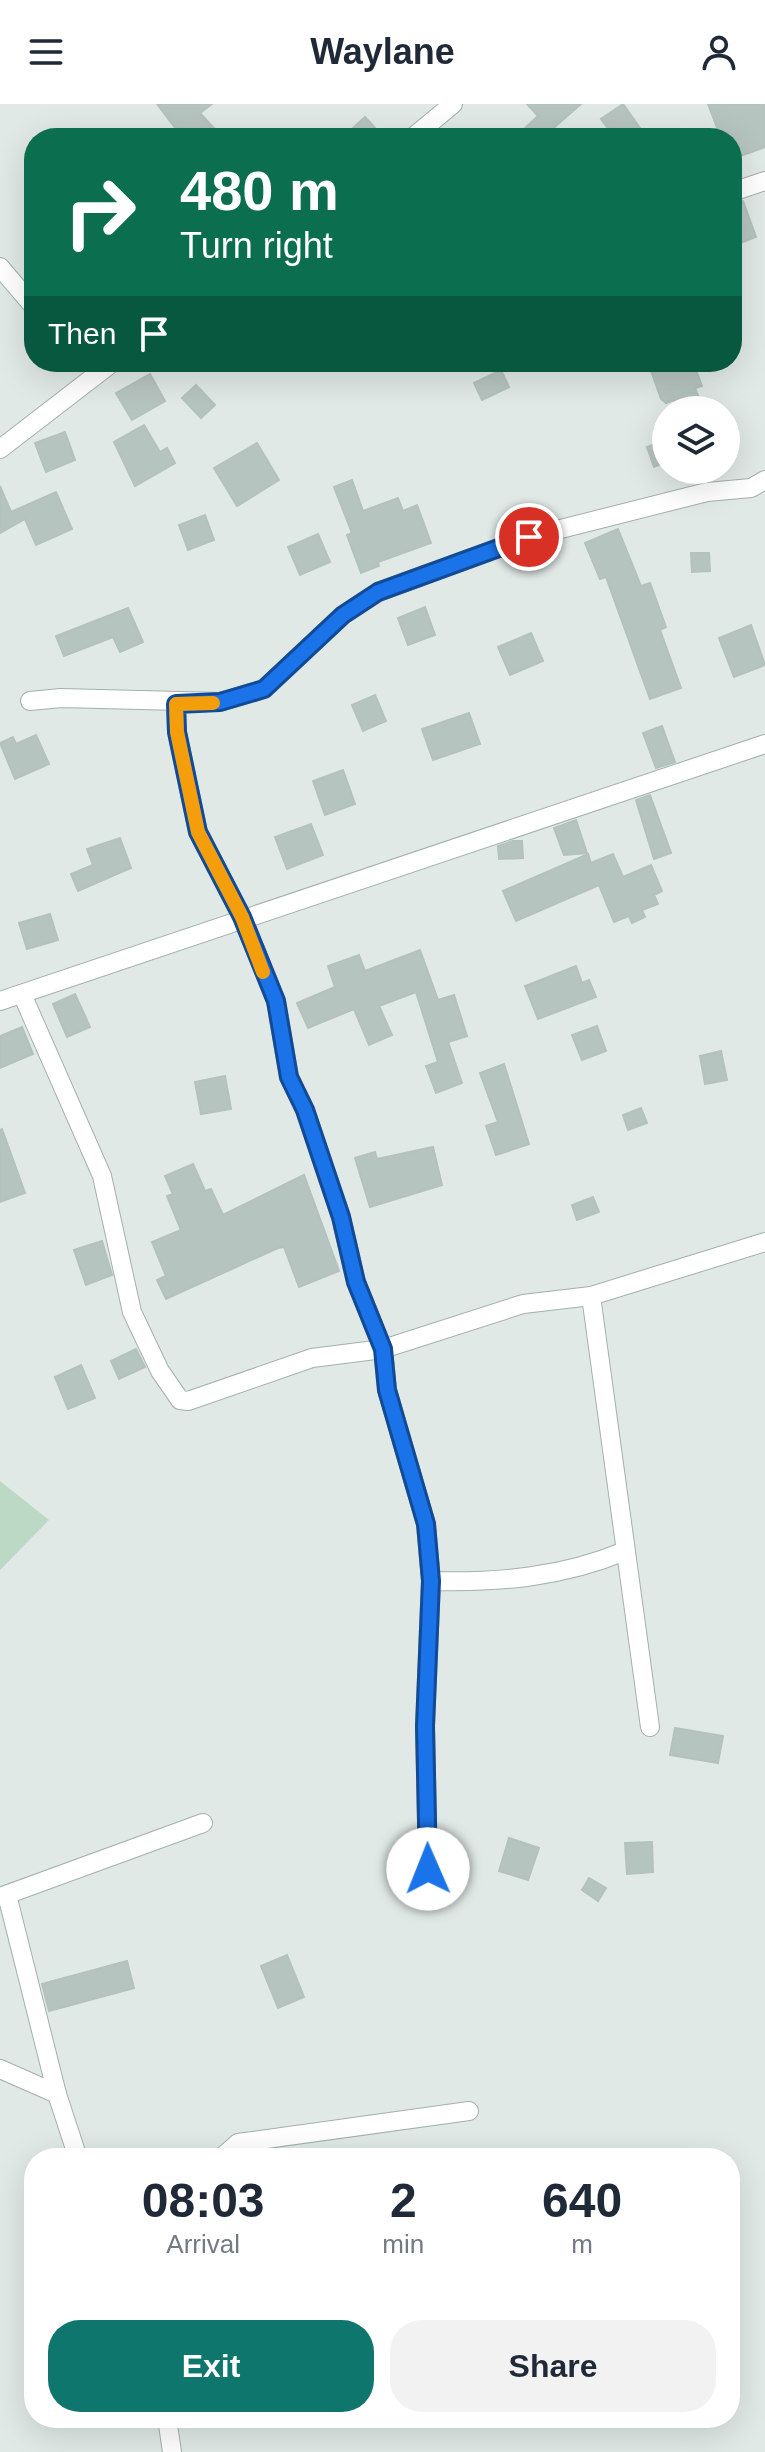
<!DOCTYPE html>
<style>
:root{--surface:#fff;--page:#f2f2f3;--text:#1f2937;--muted:#747a83;--accent:#0f766e}
body{margin:0;font-family:Helvetica,sans-serif;background:var(--page);color:var(--text);height:100vh;display:flex;flex-direction:column;font-size:30px;white-space:nowrap}
*{box-sizing:border-box;margin:0}
p{font-size:26px;color:var(--muted)}
.icon{flex:none;width:44px;height:44px;fill:none;stroke:currentColor;stroke-width:2;stroke-linecap:round;stroke-linejoin:round}
.map{position:relative;flex:1;overflow:hidden}
.panel{position:absolute;left:24px;top:2044px;width:716px;height:280px;display:flex;flex-direction:column;background:var(--surface);border-radius:32px;box-shadow:0 8px 32px #0002}
.panel>*{flex:none}
.top-card{position:absolute;left:24px;top:24px;width:718px;height:244px;border-radius:32px;box-shadow:0 8px 32px #0002;background:#0b6e4f;color:#fff;overflow:hidden}
.tools{position:absolute;left:652px;top:292px;display:grid;gap:16px}
.tools a{display:grid;place-items:center;width:88px;height:88px;border-radius:50%;background:var(--surface);box-shadow:0 8px 32px #0002;font-size:40px}
.pin{position:absolute;display:grid;place-items:center;width:68px;height:68px;color:#fff;margin:-34px;border:4px solid #fff;border-radius:50%;box-shadow:0 2px 8px #0007}
.me{position:absolute;width:88px;margin:-44px;rotate:359deg;stroke-linejoin:round;filter:drop-shadow(0 0 6px #0008)}
.turn{display:flex;align-items:center;gap:28px;height:168px;padding:0 24px;font-size:36px}
.turn .icon{width:104px;height:104px;stroke-width:2.5}
.turn b{display:block;font-size:56px;line-height:68px}
.then{display:flex;align-items:center;height:76px;padding:0 24px;background:#0003;gap:16px;font-size:30px}
.eta{display:flex;justify-content:space-evenly;align-items:center;height:136px;text-align:center}
.eta b{font-size:48px;font-weight:800;line-height:56px}
.primary-button{display:flex;gap:16px;margin-top:auto;padding:16px 24px}
.primary-button a{flex:1;height:92px;border-radius:32px;background:var(--accent);color:#fff;font-size:32px;font-weight:800;line-height:92px;text-align:center}
.primary-button a+a{background:var(--page);color:var(--text)}
header{display:flex;justify-content:space-between;align-items:center;height:104px;padding:0 24px;background:var(--surface);font-size:36px;font-weight:800}
.map>svg:first-child{display:block}
.green{fill:#bbd9c4}
.building{fill:#b6c4bf;stroke:#b3c2bd;stroke-width:2}
.lines{fill:none;stroke-linecap:round;stroke-linejoin:round}
.street-casing{stroke:#a4b0ad;stroke-width:20}
.street{stroke:#fff;stroke-width:18}
.route-casing{stroke:#114b97;stroke-width:20}
.route{stroke:#1a73e8;stroke-width:14}
.slow{stroke:#f59e0b;stroke-width:14}
</style>
<header><svg class="icon" aria-label="menu" viewBox="0 0 24 24"><path d="M4 6h16M4 12h16M4 18h16"/></svg>Waylane<svg class="icon" aria-label="person" viewBox="0 0 24 24"><circle cx="12" cy="8" r="4"/><path d="M4 21q1-7 8-7t8 7"/></svg></header>
<div class="map">
<svg width="765" height="2348" viewBox="0 0 765 2348">
<rect width="100%" height="100%" fill="#e0e9e6"/>
<!-- green -->
<polygon class="green" points="0,1377 49,1416 0,1466"/>
<!-- building -->
<g class="building">
<polygon points="157,0 212,0 200,9 223,34 183,34"/>
<polygon points="527,0 581,0 542,34 530,34 523,26 538,12"/>
<polygon points="623,0 647,34 615,34 601,15"/>
<polygon points="708,0 765,0 765,43 732,55 732,34 721,34"/>
<polygon points="365,13 377,26 369,34 362,34 353,24"/>
<polygon points="743,97 756,133 732,142 732,101"/>
<polygon points="648,258 693,258 702,282 695,284 699,294 685,300 675,300 674,296 666,299 661,295"/>
<polygon points="501,266 509,283 482,296 474,279"/>
<polygon points="150,270 165,297 132,316 116,289"/>
<polygon points="196,281 215,301 201,314 182,294"/>
<polygon points="144,321 160,348 167,344 175,359 135,382 114,338"/>
<polygon points="65,328 75,356 46,368 35,339"/>
<polygon points="666,336 666,358 654,363 647,343"/>
<polygon points="257,339 279,376 237,402 214,364"/>
<polygon points="352,376 363,407 398,394 403,407 417,401 431,439 378,458 379,462 361,469 347,431 352,429 334,383"/>
<polygon points="0,382 11,408 56,388 72,425 36,441 25,415 0,429"/>
<polygon points="205,411 214,436 188,446 179,421"/>
<polygon points="618,425 641,482 650,479 666,523 660,526 681,584 650,595 606,473 600,475 585,439"/>
<polygon points="318,430 330,458 300,471 288,443"/>
<polygon points="691,449 709,449 710,467 692,468"/>
<polygon points="425,503 435,531 408,541 398,514"/>
<polygon points="128,504 143,538 120,548 113,533 64,552 56,532"/>
<polygon points="751,521 765,561 734,573 719,534"/>
<polygon points="531,529 543,557 510,571 498,543"/>
<polygon points="375,591 386,617 363,627 352,601"/>
<polygon points="469,609 480,640 433,656 422,625"/>
<polygon points="662,622 675,658 656,664 643,629"/>
<polygon points="36,631 49,660 15,675 0,639 13,633 16,640"/>
<polygon points="343,666 355,700 325,711 313,677"/>
<polygon points="650,691 671,749 654,755 636,696"/>
<polygon points="576,716 587,749 564,751 554,724"/>
<polygon points="311,720 323,751 287,765 275,733"/>
<polygon points="120,734 131,764 78,787 71,770 93,761 87,745"/>
<polygon points="513,737 522,737 523,754 499,755 498,742"/>
<polygon points="588,750 591,759 613,750 623,773 651,761 662,787 654,791 658,800 642,806 645,813 632,819 629,812 614,818 599,781 516,817 503,787"/>
<polygon points="50,810 58,836 27,845 19,819"/>
<polygon points="420,846 438,896 454,891 467,932 448,938 462,979 436,989 426,962 438,958 416,888 379,902 392,931 369,941 354,905 308,924 297,899 335,883 328,862 359,851 365,867"/>
<polygon points="576,862 582,879 589,876 596,893 538,915 525,882"/>
<polygon points="75,890 90,923 67,933 53,900"/>
<polygon points="597,922 606,947 582,956 572,931"/>
<polygon points="22,923 33,950 0,964 0,932"/>
<polygon points="721,947 727,976 705,980 700,952"/>
<polygon points="504,960 529,1040 496,1051 486,1022 498,1018 480,969"/>
<polygon points="225,972 231,1005 201,1010 195,978"/>
<polygon points="641,1004 647,1019 628,1026 623,1011"/>
<polygon points="2,1025 25,1089 0,1098 0,1026"/>
<polygon points="433,1043 442,1081 370,1103 355,1054 375,1048 377,1055"/>
<polygon points="193,1060 205,1087 211,1085 223,1111 304,1071 339,1167 299,1183 284,1143 278,1144 166,1195 157,1176 166,1172 152,1138 181,1126 167,1092 173,1090 165,1072"/>
<polygon points="593,1093 599,1108 577,1116 572,1101"/>
<polygon points="102,1137 112,1171 86,1181 74,1146"/>
<polygon points="136,1245 145,1263 119,1275 111,1257"/>
<polygon points="81,1261 95,1294 68,1305 55,1273"/>
<polygon points="675,1624 723,1632 718,1659 670,1651"/>
<polygon points="509,1734 539,1744 528,1776 499,1767"/>
<polygon points="652,1738 653,1768 627,1770 625,1739"/>
<polygon points="589,1774 606,1784 598,1797 582,1786"/>
<polygon points="287,1851 304,1893 278,1904 261,1862"/>
<polygon points="127,1857 134,1884 49,1907 42,1880"/>
</g>
<g class="lines">
<defs>
<g id="street">
<polyline points="412,34 453,0"/>
<polyline points="732,88 765,77"/>
<polyline points="0,163 34,203"/>
<polyline points="0,345 113,258"/>
<polyline points="30,597 61,594 220,598 264,585 343,511 378,488 529,433 707,388 751,384 765,376"/>
<polyline points="176,600 177,628 198,728 242,813 276,897 289,973 305,1006 341,1113 356,1178 383,1245 387,1286 426,1420 431,1477 425,1622 428,1765"/>
<polyline points="22,890 102,1072 132,1208 160,1267 180,1296 188,1297 312,1254 383,1245 523,1200 591,1192"/>
<polyline points="0,897 765,640"/>
<path d="M431,1477c67,2 132,-4 194,-30"/>
<polyline points="650,1623 591,1192 765,1138"/>
<polyline points="7,1791 57,1990"/>
<polyline points="0,1793 203,1719"/>
<polyline points="0,1965 57,1990 78,2054"/>
<polyline points="221,2054 238,2039 469,2007"/>
<polyline points="167,2314 172,2348"/>
</g>
</defs>
<!-- street casing -->
<use href="#street" class="street-casing"/>
<!-- street -->
<use href="#street" class="street"/>
</g>
<g class="lines">
<defs>
<polyline id="route" points="428,1765 425,1622 431,1477 426,1420 387,1286 383,1245 356,1178 341,1113 305,1006 289,973 276,897 242,813 198,728 177,628 176,600 220,598 264,585 343,511 378,488 529,433"/>
</defs>
<!-- route casing -->
<use href="#route" class="route-casing"/>
<!-- route -->
<use href="#route" class="route"/>
<!-- slow -->
<polyline class="slow" points="213,599 176,600 177,628 198,728 242,813 263,868"/>
</g>
</svg>
<div class="tools">
<a><svg class="icon" aria-label="layers" viewBox="0 0 24 24"><path d="M12 4l9 5-9 5-9-5zM3 14l9 5 9-5"/></svg></a>
</div>
<div class="pin" style="left:529px;top:433px;background:#d93025"><svg class="icon" aria-label="arrive" viewBox="0 0 24 24"><path d="M6 21V4h12l-3 4 3 4H6"/></svg></div>
<svg class="me" style="left:428px;top:1765px" viewBox="-20 -20 40 40"><circle r="19" fill="#fff"/><path d="M0-13L10 11 0 6-10 11z" fill="#1a73e8"/></svg>
<div class="top-card">
<div class="turn"><svg class="icon" aria-label="right" viewBox="0 0 24 24"><path d="M7 20v-9h11M14 6l5 5-5 5"/></svg><div><b>480 m</b>Turn right</div></div>
<div class="then">Then<svg class="icon" aria-label="arrive" viewBox="0 0 24 24"><path d="M6 21V4h12l-3 4 3 4H6"/></svg></div>
</div>
<section class="panel">
<div class="eta">
<div><b>08:03</b><p>Arrival</p></div>
<div><b>2</b><p>min</p></div>
<div><b>640</b><p>m</p></div>
</div>
<div class="primary-button"><a>Exit</a><a>Share</a></div>
</section>
</div>
